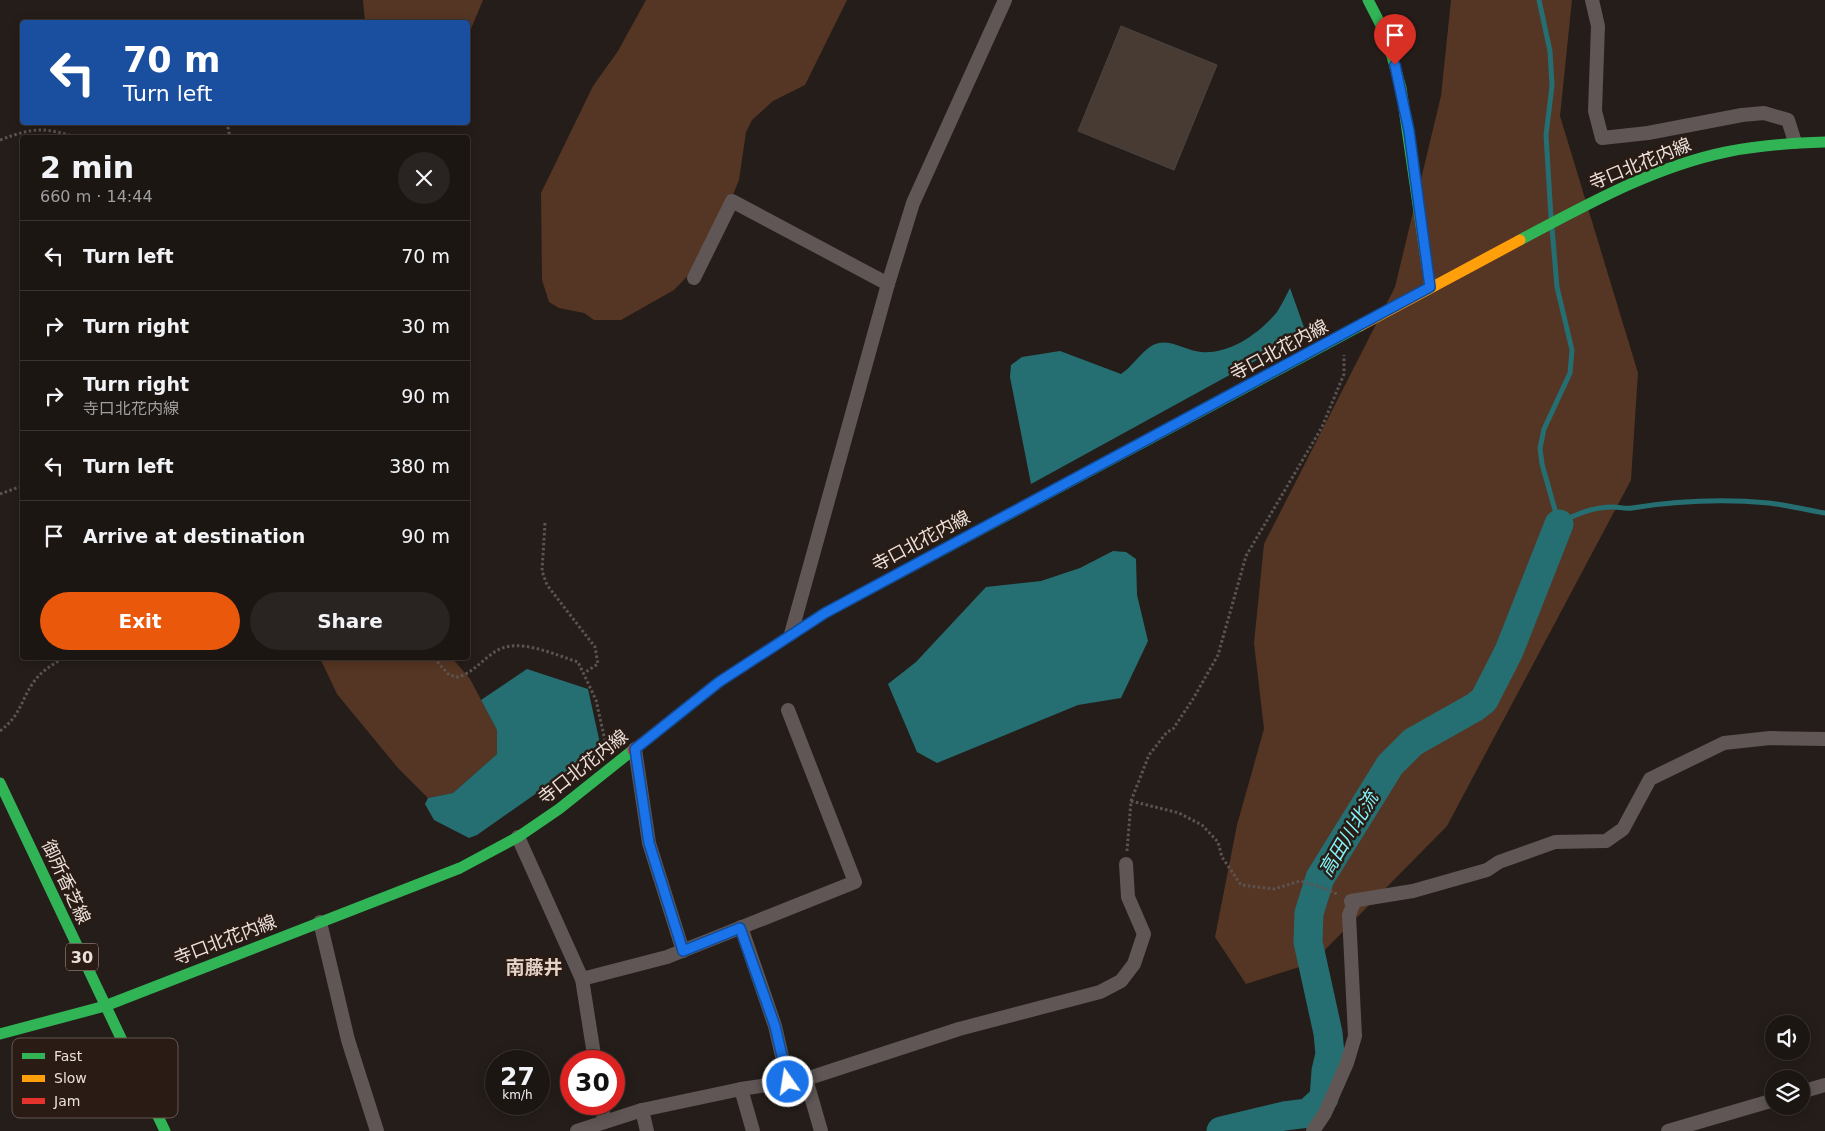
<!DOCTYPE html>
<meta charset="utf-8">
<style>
:root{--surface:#1c1613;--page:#292321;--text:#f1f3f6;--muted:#a09fa0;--line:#3a3533;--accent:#ea580c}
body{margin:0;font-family:"DejaVu Sans","Noto Sans JP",sans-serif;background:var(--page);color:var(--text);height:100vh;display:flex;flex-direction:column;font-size:19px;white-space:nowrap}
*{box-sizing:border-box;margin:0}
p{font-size:16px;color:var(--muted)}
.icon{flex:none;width:28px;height:28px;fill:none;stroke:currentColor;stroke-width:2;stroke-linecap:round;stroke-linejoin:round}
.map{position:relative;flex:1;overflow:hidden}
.details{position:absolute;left:20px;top:135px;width:450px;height:525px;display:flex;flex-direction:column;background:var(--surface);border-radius:5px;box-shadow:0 2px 12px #0003,0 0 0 1px var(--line)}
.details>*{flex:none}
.banner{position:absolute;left:20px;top:20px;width:450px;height:105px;border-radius:5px;box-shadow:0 2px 12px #0003,0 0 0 1px var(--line);background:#1a4fa0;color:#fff;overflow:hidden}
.fabs{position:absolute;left:1765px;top:1015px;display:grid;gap:10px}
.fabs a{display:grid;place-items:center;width:45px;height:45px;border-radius:50%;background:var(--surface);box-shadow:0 2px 12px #0003,0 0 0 1px var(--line);font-size:25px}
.speed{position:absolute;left:485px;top:1050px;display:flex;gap:10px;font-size:25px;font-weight:700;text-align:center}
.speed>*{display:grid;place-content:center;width:65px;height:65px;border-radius:50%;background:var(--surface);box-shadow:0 2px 12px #0003,0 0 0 1px var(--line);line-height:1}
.speed small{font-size:12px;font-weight:400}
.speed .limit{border:8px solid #d22;background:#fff;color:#111}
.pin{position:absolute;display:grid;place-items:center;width:42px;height:42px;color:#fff;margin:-51px -21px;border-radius:50% 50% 50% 0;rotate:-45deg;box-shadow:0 0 5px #0007}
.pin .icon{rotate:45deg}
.me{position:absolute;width:55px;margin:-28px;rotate:347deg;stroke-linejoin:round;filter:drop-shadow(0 0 4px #0008)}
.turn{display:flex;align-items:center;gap:18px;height:105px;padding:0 20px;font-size:22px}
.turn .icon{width:65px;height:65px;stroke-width:2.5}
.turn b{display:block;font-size:35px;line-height:42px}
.round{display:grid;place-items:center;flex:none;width:52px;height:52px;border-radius:26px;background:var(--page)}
.headline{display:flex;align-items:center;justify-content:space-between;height:85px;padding:0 20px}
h1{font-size:30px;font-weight:600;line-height:38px}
.primary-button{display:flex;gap:10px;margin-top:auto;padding:10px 20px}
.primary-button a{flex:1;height:58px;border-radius:30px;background:var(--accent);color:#fff;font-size:20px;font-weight:600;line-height:58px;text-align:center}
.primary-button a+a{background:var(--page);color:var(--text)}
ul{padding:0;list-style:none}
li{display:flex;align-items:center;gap:15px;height:70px;padding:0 20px;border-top:1px solid var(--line)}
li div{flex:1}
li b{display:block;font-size:19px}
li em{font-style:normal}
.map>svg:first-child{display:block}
.green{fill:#553523}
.water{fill:#256f72}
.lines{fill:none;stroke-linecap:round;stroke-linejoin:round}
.stream{stroke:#256f72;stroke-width:5}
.river{stroke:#256f72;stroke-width:29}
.building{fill:#473b34;stroke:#4a433f}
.path{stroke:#5c5452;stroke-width:3;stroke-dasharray:2.5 2.5;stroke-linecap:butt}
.street{stroke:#5f5655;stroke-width:14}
.fast{stroke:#30b455;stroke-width:11}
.slow{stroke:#ff9f0a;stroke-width:11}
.jam{stroke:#e5322d;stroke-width:11}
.route-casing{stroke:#114b97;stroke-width:12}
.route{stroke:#1a73e8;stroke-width:9}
.labels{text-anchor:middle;stroke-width:5;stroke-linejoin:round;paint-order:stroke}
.shield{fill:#2a1c14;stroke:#b1a59f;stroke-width:1}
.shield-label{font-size:16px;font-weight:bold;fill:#ebe0db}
.street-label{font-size:18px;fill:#ebe0db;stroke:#2a1c14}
.water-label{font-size:19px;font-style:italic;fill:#80f5fb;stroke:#2a1c14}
.neighbourhood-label{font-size:19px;font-weight:bold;fill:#e7d2c8;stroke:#2a1c14}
.key{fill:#2a1c14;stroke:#645750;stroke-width:1}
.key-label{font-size:14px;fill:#ebe0db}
</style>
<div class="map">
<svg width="1825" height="1131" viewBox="0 0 1825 1131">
<rect width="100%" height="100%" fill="#251d19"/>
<!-- green -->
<g class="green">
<polygon points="363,0 483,0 468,36 468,22 365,22"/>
<polygon points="646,0 847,0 805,85 773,101 752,120 746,132 739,180 709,254 674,290 621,320 594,320 584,313 559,308 549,302 542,280 541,193 593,86 618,51"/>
<polygon points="1451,0 1572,0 1560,116 1638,373 1631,480 1447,826 1312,963 1246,984 1215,937 1237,825 1264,729 1254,643 1264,544 1395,287 1441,96"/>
<polygon points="320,658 452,658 470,679 497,730 497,754 453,793 428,798 398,768 337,694"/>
</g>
<!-- water -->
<g class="water">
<path d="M1290,288l16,45 -275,151 -21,-107 1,-12 11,-8 38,-6 61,23c13,-8 23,-28 38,-31 12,-3 29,8 42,9 28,3 59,-19 76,-40 5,-8 9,-16 13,-24z"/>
<polygon points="1113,551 1126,552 1136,559 1137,595 1148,641 1121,698 1078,705 937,763 917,752 888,684 916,662 986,587 1041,581 1080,568"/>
<polygon points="527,669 588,689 601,748 477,835 469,838 434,820 425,804 428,798 453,793 497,754 497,730 481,700"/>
</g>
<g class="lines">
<!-- stream -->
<g class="stream">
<polyline points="1539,0 1550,51 1552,86 1546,135 1551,217"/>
<path d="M1552,228l5,59 15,63 -2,23 -26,56 -4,19 2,16 17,60c16,-10 35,-17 54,-17 6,0 12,2 19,1 44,-7 92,-9 137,-5 18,2 37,7 56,10"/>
</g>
<!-- river -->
<polyline class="river" points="1221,1131 1284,1116 1308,1113 1324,1098 1326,1071 1330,1054 1328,1033 1308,942 1309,913 1320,878 1390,765 1413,742 1475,707 1484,700 1509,651 1559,524"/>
</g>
<!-- building -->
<polygon class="building" points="1121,26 1217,65 1174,170 1078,131"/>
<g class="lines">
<!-- path -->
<g class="path">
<polyline points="227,122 230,138"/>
<path d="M0,140c35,-13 43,-13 79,-2"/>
<polyline points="0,494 22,486"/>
<polyline points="545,523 542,571 547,585 595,647 598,664 584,673"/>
<path d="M434,658l15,17 9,2c15,-4 25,-18 38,-26 23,-14 59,4 82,11l18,38 11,50"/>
<path d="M0,731c21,-16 20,-29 33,-48 7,-11 19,-18 30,-25"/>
<polyline points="1131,801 1179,813 1202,825 1218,842 1222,857 1241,885 1274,889 1300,881 1324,888 1339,895"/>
<polyline points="1127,851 1131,801 1149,755 1167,732 1173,729 1193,699 1218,655 1246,556 1322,427 1344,374 1344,355"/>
</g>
<!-- street -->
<g class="street">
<polyline points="1592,0 1598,26 1595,111 1602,138 1648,133 1742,115 1764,113 1788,120 1795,142"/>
<polyline points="694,278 732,201 888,284"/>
<polyline points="791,634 888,284 913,203 1005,0"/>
<polyline points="635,749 649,843 683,951"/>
<polyline points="518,837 582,979 595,1061"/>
<polyline points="320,922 348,1040 377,1131"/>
<polyline points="741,927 775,1026 788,1082"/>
<polyline points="582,979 667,957 855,882 788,710"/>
<polyline points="806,1079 821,1131"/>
<polyline points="741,1089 753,1131"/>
<polyline points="1801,1092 1825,1085"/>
<polyline points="602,1104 604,1121"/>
<polyline points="642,1110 647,1131"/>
<polyline points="577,1131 642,1110 741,1089 806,1079 959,1029 1100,992 1121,981 1134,964 1144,934 1128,897 1126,864"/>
<polyline points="1313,1131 1325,1113 1347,1063 1355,1036 1349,915 1353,905 1351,901 1413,891 1487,870 1499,862 1555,842 1606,841 1623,829 1650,779 1724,743 1770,738 1825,739"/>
<polyline points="1668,1131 1774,1100"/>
</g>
<!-- fast -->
<g class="fast">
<polyline points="1368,0 1386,35 1401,88 1430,287"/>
<path d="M1520,240c66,-35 133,-73 206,-88 33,-7 66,-9 99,-10"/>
<polyline points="771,648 825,613 1360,326"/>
<polyline points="0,783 165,1131"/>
<polyline points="0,1034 105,1006 460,868 518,837 559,809 633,750"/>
</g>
<!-- slow -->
<polyline class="slow" points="1360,326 1520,240"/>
<!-- jam -->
<polyline class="jam" points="633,750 719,682 771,648"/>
</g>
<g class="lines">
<defs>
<polyline id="route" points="788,1082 775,1026 740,928 683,951 649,843 635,749 719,682 825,613 1430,287 1409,131 1395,65"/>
</defs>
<!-- route casing -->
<use href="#route" class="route-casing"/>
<!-- route -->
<use href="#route" class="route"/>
</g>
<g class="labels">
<!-- shield labels -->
<rect class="shield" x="66" y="943.5" width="32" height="27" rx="4"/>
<g class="shield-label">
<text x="82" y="963">30</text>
</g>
<!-- street labels -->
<g class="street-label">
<text transform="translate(1640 164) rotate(-22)" y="6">寺口北花内線</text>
<text transform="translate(1279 350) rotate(-28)" y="6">寺口北花内線</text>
<text transform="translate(921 541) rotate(-28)" y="6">寺口北花内線</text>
<text transform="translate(583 767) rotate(-38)" y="6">寺口北花内線</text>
<text transform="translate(66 882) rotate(65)" y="6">御所香芝線</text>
<text transform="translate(225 940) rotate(-21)" y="6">寺口北花内線</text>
</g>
<!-- water labels -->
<g class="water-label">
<text transform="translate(1348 834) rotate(-59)" y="7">高田川北流</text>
</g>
<!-- neighbourhood labels -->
<g class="neighbourhood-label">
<text x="534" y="974">南藤井</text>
</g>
</g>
<!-- legend -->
<rect x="12" y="1038" width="166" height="80" rx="8" class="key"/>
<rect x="22" y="1053" width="23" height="6" fill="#30b455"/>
<rect x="22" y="1075" width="23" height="7" fill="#ff9f0a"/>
<rect x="22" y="1098" width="23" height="6" fill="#e5322d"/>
<g class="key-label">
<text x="54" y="1061">Fast</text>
<text x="54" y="1083">Slow</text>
<text x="54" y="1106">Jam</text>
</g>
</svg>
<div class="fabs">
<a><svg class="icon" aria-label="sound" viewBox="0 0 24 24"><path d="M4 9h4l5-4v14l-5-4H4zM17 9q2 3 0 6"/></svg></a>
<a><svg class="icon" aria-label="layers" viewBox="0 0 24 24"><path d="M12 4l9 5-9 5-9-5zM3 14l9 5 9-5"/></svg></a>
</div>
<div class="speed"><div>27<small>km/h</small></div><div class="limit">30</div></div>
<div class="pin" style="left:1395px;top:65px;background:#d93025"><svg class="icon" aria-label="arrive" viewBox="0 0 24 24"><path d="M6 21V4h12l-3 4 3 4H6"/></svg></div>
<svg class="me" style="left:788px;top:1082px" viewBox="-20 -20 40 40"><circle r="17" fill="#1a73e8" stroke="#fff" stroke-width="3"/><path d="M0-11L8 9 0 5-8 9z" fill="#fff"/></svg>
<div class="banner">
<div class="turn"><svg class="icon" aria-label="left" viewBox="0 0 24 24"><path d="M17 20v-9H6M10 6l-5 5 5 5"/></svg><div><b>70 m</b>Turn left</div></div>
</div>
<section class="details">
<div class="headline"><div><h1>2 min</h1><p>660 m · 14:44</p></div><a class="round"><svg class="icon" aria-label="close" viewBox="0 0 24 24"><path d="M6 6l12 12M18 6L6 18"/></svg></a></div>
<ul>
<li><svg class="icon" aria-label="left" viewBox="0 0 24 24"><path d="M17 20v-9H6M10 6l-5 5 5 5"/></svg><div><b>Turn left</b></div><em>70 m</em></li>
<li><svg class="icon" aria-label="right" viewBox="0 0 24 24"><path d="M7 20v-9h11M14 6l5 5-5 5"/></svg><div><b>Turn right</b></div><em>30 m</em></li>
<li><svg class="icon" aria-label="right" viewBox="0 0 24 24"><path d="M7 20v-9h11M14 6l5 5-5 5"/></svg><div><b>Turn right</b><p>寺口北花内線</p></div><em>90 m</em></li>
<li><svg class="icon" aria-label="left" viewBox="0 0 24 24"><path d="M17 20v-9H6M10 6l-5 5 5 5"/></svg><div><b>Turn left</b></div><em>380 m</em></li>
<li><svg class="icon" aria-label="arrive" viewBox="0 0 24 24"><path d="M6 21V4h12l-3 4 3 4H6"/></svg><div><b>Arrive at destination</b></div><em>90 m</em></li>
</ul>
<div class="primary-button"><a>Exit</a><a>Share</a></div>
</section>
</div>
